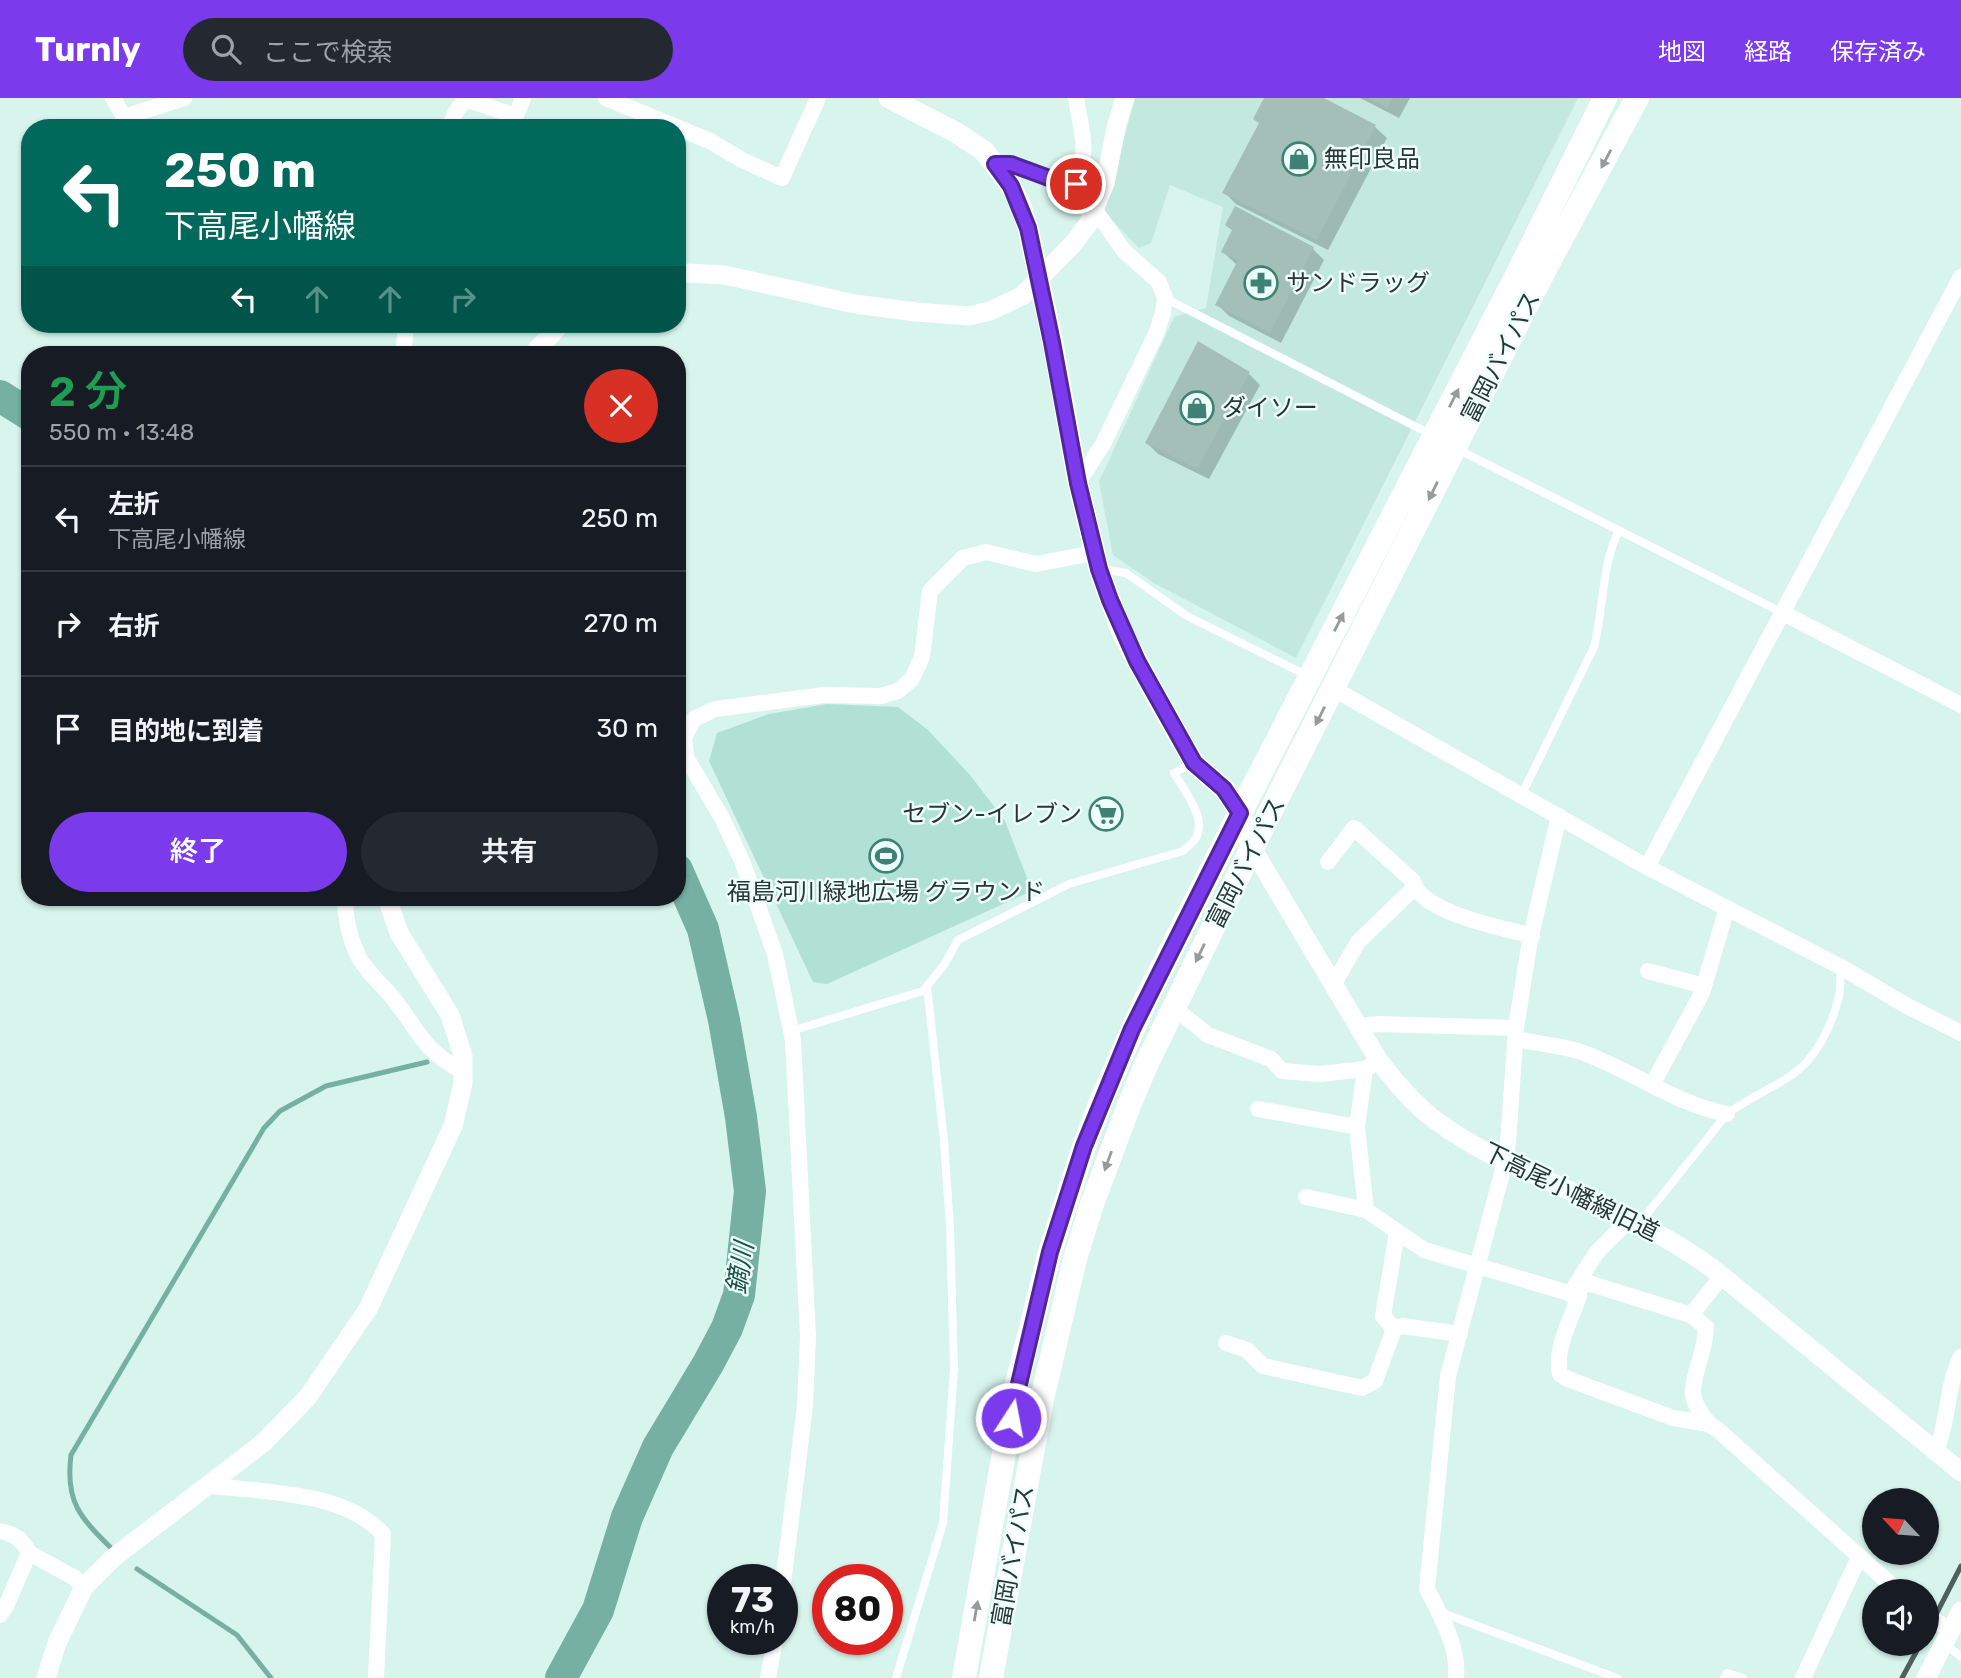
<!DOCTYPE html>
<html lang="ja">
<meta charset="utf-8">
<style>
:root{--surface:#171b24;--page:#242831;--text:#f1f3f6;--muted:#9ea1a6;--line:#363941;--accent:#7c3aed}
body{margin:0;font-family:Rubik,"Noto Sans JP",sans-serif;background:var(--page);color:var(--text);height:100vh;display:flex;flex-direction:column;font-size:26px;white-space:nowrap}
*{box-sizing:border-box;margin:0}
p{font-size:23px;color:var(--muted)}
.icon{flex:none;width:38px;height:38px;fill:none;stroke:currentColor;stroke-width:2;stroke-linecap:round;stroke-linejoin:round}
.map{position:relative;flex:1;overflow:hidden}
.sheet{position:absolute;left:21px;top:248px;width:665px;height:560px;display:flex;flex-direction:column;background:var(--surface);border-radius:28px;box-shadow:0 2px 5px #0004}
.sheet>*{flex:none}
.hud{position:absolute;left:21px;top:21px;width:665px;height:214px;border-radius:28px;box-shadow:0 2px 5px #0004;background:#00695c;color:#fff;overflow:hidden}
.needle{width:46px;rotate:296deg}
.controls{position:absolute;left:1862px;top:1390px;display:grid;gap:14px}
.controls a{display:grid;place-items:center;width:77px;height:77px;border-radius:50%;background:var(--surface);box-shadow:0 2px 5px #0004;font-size:35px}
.speed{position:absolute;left:707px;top:1466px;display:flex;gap:14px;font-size:35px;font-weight:700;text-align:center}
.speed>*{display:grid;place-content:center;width:91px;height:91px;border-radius:50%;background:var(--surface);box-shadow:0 2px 5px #0004;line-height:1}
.speed small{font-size:18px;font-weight:400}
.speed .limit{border:10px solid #d22;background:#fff;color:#111}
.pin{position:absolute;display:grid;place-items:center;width:60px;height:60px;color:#fff;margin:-30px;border:4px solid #fff;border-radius:50%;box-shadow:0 2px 7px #0007}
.me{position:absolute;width:77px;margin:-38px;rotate:11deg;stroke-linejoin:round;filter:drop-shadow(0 0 5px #0008)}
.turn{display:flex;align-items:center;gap:24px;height:147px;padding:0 28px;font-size:32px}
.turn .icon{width:91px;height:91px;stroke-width:2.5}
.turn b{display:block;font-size:49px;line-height:60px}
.lanes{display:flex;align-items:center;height:66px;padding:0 28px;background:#0003;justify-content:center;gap:35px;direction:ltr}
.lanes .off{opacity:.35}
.round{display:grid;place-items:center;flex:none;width:74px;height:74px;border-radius:37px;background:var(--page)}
.head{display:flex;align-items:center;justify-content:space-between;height:119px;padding:0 28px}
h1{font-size:42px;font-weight:600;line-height:52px;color:#1e9e55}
.action{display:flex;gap:14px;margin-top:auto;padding:14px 28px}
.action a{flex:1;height:80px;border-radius:42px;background:var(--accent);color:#fff;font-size:28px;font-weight:600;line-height:80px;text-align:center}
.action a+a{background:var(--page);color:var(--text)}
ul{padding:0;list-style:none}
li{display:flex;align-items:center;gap:21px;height:105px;padding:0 28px;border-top:2px solid var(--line)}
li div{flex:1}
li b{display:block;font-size:26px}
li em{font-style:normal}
header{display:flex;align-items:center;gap:42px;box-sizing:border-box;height:98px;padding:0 35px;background:var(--accent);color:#fff}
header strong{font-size:33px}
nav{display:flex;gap:38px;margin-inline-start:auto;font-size:24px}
.search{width:490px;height:63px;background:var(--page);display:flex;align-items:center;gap:18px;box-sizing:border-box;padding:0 24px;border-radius:38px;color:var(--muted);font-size:26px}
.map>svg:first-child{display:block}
.built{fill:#c3e9df}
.green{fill:#b1e1d5}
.shadow{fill:#0003}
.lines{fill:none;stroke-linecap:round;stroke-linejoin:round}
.stream{stroke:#75b0a3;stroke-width:5}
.river{stroke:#75b0a3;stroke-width:32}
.building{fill:#a3bfb8}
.service{stroke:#fff;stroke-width:8}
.minor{stroke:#fff;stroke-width:16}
.tertiary{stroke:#fff;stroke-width:19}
.secondary{stroke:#fff;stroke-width:21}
.trunk{stroke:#fff;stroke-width:24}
.rail{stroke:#505f5c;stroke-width:5}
.oneway{fill:#959a9a}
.route-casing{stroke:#51269a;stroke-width:18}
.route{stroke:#7c3aed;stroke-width:12}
.labels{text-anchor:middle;stroke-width:5;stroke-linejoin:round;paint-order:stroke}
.poi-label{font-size:24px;fill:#2b3634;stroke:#edfffa;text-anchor:start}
.street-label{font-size:24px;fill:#2b3634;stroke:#edfffa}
.water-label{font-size:26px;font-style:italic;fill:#1e5148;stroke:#edfffa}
</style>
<header>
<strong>Turnly</strong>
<div class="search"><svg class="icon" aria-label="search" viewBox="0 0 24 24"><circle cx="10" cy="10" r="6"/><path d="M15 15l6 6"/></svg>ここで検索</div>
<nav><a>地図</a><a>経路</a><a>保存済み</a></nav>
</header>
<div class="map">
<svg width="1961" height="1580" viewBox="0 0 1961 1580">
<rect width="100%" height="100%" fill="#d7f4ed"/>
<!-- built -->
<polygon class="built" points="1135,0 1578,0 1296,560 1154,485 1113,457 1099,384 1174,219 1206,210 1223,109 1170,87 1151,145 1139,150 1104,114"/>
<!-- green -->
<polygon class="green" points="827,606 898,609 928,632 970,677 1005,723 1032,793 827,886 813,884 709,663 717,635 769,616"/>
<!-- shadow -->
<g class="shadow">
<polygon points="1266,0 1321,0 1375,29 1387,40 1328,152 1236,106 1224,94 1261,26"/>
<polygon points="1360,0 1410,0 1399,20"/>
<polygon points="1236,111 1313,151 1324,162 1281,245 1229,218 1217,206 1237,167 1223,154 1233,133"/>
<polygon points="1249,276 1260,287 1209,381 1158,356 1147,345"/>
</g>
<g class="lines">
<!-- stream -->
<g class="stream">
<path d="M111,1450c-31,-31 -46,-46 -40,-93l193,-327 16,-17 46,-25 101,-24"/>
<polyline points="137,1471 237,1537 271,1580"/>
</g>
<!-- river -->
<g class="river">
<polyline points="0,298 30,317"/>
<polyline points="561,1580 598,1512 627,1419 658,1349 708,1266 727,1230 739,1197 750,1093 741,1019 724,922 703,831 677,772"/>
</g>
</g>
<!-- building -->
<g class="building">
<polygon points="1264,0 1324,0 1376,27 1317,142 1222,95 1259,25 1253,21"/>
<polygon points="1368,0 1393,0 1388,10"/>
<polygon points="1235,108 1314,149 1270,235 1215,207 1238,162 1221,154 1232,132 1225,127"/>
<polygon points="1198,243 1250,274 1197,371 1145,345"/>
</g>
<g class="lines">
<!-- service -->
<g class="service">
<polyline points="999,66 1011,66 1023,69 1068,87 1076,86"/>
<polyline points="1165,200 1430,336"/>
<polyline points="1457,351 1783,515"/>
<polyline points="1102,471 1126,475 1187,518 1306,577"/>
<path d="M1522,696l72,-147c10,-39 7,-80 25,-117"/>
<path d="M791,933l132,-40 21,-26 14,-25 111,-56 114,-33c4,-4 10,-8 13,-13 11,-20 -12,-48 -22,-65l19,-10"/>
<path d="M1639,1126l88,-110c21,-16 45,-25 66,-40 23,-16 38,-47 45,-74 3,-10 2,-22 3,-33"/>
<polyline points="1440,1514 1617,1580"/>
<polyline points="1944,1545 1961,1559"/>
<polyline points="896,1580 943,1425 954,1271 950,1129 944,1043 927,888"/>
<polyline points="1724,1580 1727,1575 1743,1580"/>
</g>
<!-- minor -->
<g class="minor">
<polyline points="113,0 124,19 184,0"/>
<polyline points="606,0 710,43 742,62 782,80 818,0"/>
<path d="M1076,0c5,32 14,55 0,86"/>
<path d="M450,30c3,-12 7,-22 18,-28l48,16 7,-18"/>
<polyline points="406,226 404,248 407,257"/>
<polyline points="1078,385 1103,346 1156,236 1163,215 1165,200 1159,184 1124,153 1095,112"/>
<polyline points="1783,515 1961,607"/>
<polyline points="1334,591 1647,769 1841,869 1907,908 1961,935"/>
<path d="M1328,764l26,-34 59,53c7,32 91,47 119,55"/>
<polyline points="1647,769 1961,179"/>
<path d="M345,800c0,19 5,41 13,58 8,15 24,29 35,42 27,34 29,52 70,73"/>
<polyline points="1648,873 1704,888"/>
<polyline points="1333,887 1358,844 1414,790"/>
<polyline points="1174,910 1208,937 1271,961 1282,973 1320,976 1365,971 1379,963"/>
<polyline points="1358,928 1380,926 1516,930"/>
<path d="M1515,941c20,4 43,6 63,12 51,17 96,53 149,63"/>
<polyline points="1365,971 1357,1029 1366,1112"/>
<polyline points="1652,987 1702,895 1727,810"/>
<polyline points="1258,1011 1357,1029"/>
<path d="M1306,1099l60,13 58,40 155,46c-8,24 -25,53 -19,78l8,5 105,39 36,6 9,6 180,161"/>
<polyline points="1572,1193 1597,1154 1629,1122"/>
<path d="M1570,1196l18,-11 103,32 15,12c0,23 -14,48 -13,67 1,12 10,21 16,30"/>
<polyline points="1691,1217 1722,1178"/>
<polyline points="1394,1231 1383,1218 1397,1134"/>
<polyline points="1226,1245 1247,1252 1263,1268 1362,1290 1375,1283 1394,1231 1402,1228 1460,1236"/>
<path d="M1936,1353c13,-30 10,-65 25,-94"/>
<path d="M207,1387c55,8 136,5 176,49l-7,144"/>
<path d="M0,1433c15,3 23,9 29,22l-23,53 -6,9"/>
<polyline points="29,1455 75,1480 84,1489"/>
<polyline points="782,1494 805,1308 808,1238 793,942 775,856 742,763 722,720 686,659 684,639 694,621 715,611 824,597 881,598 898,593 912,581 922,559 930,493 963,460 986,454 1036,466 1083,457 1093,450"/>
<polyline points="1927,1517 1951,1533"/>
<polyline points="768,1580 775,1542"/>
<path d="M1456,1580c3,-31 -15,-62 -29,-89l21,-213 57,-214 3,-19 8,-115 14,-88 29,-124"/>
<polyline points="1803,1580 1859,1459"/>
</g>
<!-- tertiary -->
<g class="tertiary">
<polyline points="677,177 688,175 725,177 855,206 916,214 969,218 990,213 1022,198 1073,146 1088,126 1105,85 1117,26 1125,0"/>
<polyline points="532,257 561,226"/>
<path d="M1252,750l127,213c17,22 36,45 59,61 36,27 79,45 119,63 56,25 116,52 165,91l239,196"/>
<polyline points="46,1580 57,1545 84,1489 113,1460 263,1345 307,1300 368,1211 453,1028 463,985 463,958 450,917 399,835 387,800"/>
<polyline points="1926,1580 1961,1513"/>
</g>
<!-- secondary -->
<polyline class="secondary" points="889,0 957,35 984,53 1011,88 1021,108 1028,130 1053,245 1078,385 1099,471 1122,534 1156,598 1194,665 1224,691 1240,715 1252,750"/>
<!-- trunk -->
<g class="trunk">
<polyline points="964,1580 1015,1293 1050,1154 1084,1048 1102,1001 1148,897 1240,715 1515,181 1605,0"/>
<polyline points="991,1580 1042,1301 1075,1161 1092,1106 1128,1010 1146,967 1252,750 1546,169 1637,0"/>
</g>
<!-- rail -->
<g class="rail">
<polyline points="1927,1534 1961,1468"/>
<polyline points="1902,1580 1921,1545"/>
</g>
</g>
<!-- one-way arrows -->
<defs><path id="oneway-solid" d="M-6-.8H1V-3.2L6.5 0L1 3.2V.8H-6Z" transform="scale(1.75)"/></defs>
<g class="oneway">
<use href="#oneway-solid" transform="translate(1606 61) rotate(118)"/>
<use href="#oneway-solid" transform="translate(1454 300) rotate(-63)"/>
<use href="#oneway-solid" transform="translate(1433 393) rotate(116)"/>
<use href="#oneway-solid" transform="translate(1339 524) rotate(-63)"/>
<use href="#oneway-solid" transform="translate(1320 618) rotate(117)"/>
<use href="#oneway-solid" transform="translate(1200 855) rotate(116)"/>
<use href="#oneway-solid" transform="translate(1108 1063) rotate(110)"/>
<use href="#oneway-solid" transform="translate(976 1513) rotate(-80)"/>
</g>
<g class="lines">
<defs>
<polyline id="route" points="1011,1320 1050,1154 1084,1048 1132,931 1240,715 1224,691 1194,665 1137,563 1110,502 1099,471 1078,385 1052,244 1028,130 1011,88 995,66 1011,66 1068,87 1076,86"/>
</defs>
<!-- route casing -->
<use href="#route" class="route-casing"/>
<!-- route -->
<use href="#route" class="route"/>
</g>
<!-- icons -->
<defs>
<symbol id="shop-ring" viewBox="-11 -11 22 22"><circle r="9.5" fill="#edfffa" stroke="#3f8275" stroke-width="1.5"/><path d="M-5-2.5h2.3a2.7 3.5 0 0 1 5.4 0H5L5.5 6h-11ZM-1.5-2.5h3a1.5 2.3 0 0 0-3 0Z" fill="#3f8275"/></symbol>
<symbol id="pharmacy-ring" viewBox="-11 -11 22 22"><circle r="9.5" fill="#edfffa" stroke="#3f8275" stroke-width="1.5"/><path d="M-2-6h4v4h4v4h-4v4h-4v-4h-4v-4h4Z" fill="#3f8275"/></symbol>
<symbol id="supermarket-ring" viewBox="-11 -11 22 22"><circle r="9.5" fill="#edfffa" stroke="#3f8275" stroke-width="1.5"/><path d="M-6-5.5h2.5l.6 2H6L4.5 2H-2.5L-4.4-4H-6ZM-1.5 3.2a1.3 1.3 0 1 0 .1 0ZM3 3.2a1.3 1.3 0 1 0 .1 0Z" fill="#3f8275"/></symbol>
<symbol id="stadium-ring" viewBox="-11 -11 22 22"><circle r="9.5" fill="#edfffa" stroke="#3f8275" stroke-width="1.5"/><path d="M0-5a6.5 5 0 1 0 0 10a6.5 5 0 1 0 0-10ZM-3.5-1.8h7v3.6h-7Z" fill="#3f8275"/></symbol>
</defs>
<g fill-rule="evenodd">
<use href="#shop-ring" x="1280" y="42" width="38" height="38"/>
<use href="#pharmacy-ring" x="1242" y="166" width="38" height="38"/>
<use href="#shop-ring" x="1178" y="291" width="38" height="38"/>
<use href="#supermarket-ring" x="1087" y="697" width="38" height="38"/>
<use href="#stadium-ring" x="867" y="739" width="38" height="38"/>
</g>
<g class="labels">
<!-- poi labels -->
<g class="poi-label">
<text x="1324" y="69">無印良品</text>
<text x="1286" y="193">サンドラッグ</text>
<text x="1222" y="318">ダイソー</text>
<text x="1082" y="724" text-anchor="end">セブン-イレブン</text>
<text x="886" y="802" text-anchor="middle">福島河川緑地広場 グラウンド</text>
</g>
<!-- street labels -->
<g class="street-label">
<text transform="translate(1501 259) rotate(-63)" y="8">富岡バイパス</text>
<text transform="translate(1246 765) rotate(-63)" y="8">富岡バイパス</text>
<text transform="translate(1571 1094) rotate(26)" y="8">下高尾小幡線旧道</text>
<text transform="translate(1013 1458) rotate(-80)" y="8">富岡バイパス</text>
</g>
<!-- water labels -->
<g class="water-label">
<text transform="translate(740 1170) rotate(-81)" y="9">鏑川</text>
</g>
</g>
</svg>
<div class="controls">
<a><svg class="needle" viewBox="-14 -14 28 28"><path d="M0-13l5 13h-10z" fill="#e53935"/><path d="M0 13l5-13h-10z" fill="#9ea1a6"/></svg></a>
<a><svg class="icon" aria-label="sound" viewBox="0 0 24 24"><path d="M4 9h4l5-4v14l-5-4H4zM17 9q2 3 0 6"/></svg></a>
</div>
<div class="speed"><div>73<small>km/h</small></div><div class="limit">80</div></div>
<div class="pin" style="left:1076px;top:86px;background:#d93025"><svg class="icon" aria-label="arrive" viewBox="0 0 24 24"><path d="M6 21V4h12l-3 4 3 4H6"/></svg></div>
<svg class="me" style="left:1011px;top:1320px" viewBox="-20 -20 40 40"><circle r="17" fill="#7c3aed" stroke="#fff" stroke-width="3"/><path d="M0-11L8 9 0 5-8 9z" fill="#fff"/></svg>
<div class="hud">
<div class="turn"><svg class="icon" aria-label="left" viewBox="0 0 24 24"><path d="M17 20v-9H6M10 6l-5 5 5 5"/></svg><div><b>250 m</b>下高尾小幡線</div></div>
<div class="lanes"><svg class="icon" aria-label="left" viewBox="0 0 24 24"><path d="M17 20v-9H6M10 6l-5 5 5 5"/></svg><svg class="icon off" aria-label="ahead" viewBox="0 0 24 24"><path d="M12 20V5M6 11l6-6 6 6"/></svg><svg class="icon off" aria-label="ahead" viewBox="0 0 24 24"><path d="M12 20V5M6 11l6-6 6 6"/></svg><svg class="icon off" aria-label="right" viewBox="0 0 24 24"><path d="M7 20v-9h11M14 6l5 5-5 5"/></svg></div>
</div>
<section class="sheet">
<div class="head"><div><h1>2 分</h1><p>550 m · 13:48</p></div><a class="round" style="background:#d93025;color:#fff"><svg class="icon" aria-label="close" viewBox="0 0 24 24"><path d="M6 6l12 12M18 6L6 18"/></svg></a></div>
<ul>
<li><svg class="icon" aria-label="left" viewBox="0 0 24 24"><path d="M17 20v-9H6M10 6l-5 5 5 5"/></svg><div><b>左折</b><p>下高尾小幡線</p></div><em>250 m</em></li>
<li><svg class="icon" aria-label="right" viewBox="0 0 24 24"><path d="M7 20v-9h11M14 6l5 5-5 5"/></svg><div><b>右折</b></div><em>270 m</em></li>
<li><svg class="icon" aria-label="arrive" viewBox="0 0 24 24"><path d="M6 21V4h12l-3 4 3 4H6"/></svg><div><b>目的地に到着</b></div><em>30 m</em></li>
</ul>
<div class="action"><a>終了</a><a>共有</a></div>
</section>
</div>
